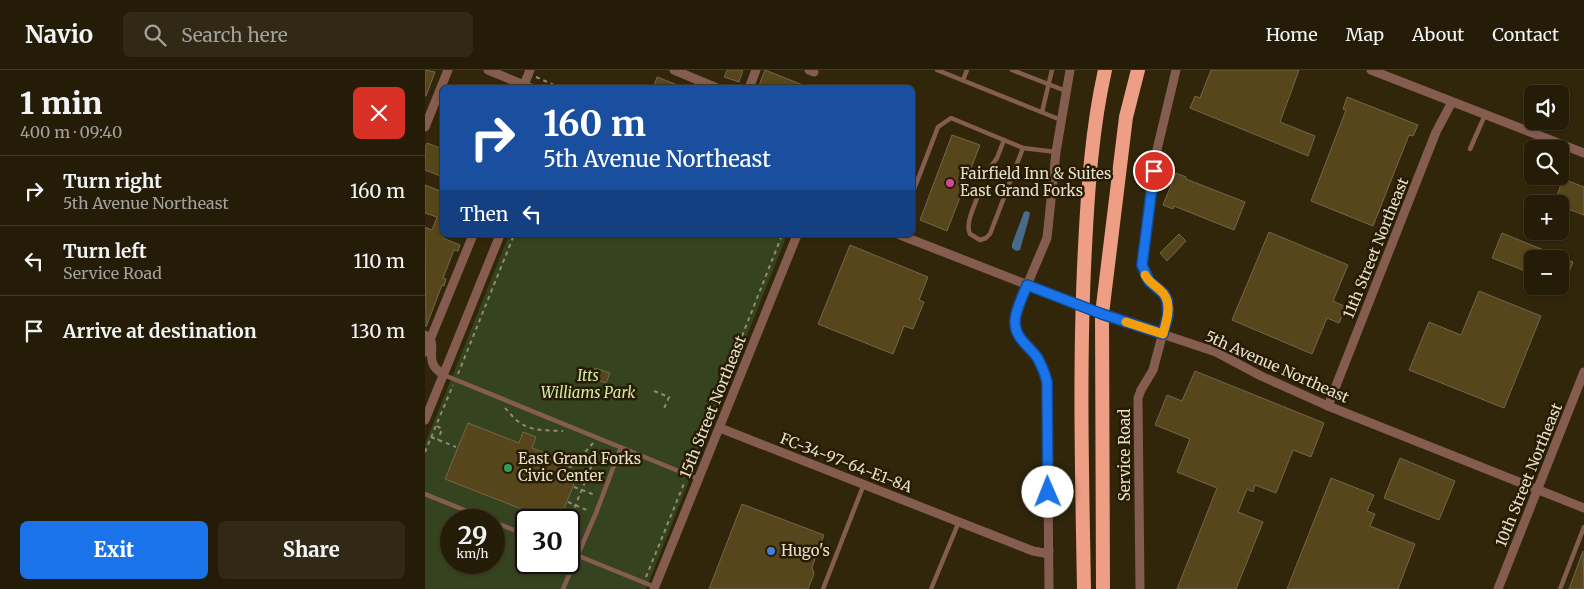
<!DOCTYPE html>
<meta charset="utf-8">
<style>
:root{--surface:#251c08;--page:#312916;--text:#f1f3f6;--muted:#a3a19c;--line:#423a29;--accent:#1a73e8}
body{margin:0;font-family:Merriweather,serif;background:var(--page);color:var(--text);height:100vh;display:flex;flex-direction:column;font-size:19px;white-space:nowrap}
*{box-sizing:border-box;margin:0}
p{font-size:16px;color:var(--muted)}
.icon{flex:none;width:28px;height:28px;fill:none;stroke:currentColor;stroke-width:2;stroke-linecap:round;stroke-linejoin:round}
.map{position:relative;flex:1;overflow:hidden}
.sheet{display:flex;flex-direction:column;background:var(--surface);width:425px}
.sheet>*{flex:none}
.banner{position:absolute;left:15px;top:15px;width:475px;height:152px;border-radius:8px;box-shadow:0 1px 4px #0004,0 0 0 1px var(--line);background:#1a4fa0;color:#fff;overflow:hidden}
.fabs{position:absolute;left:1099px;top:15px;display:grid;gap:10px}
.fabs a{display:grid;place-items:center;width:45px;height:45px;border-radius:8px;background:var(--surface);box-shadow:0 1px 4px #0004,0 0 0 1px var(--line);font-size:25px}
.speed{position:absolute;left:15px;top:439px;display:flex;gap:10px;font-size:25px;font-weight:700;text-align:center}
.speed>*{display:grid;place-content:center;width:65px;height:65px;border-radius:50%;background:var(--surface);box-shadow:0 1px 4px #0004,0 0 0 1px var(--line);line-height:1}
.speed small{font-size:12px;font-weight:400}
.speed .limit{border:2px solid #111;border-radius:8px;background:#fff;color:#111}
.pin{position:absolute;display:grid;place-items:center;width:42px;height:42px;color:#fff;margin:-21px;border:2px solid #fff;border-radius:50%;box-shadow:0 1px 5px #0007}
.me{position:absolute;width:55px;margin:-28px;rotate:359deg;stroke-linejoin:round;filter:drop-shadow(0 0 4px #0008)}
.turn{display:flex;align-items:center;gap:18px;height:105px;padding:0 20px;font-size:22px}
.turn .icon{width:65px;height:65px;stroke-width:2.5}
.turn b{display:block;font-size:35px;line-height:42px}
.then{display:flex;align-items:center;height:48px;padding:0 20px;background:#0003;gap:10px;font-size:19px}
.round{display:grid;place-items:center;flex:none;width:52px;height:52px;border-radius:8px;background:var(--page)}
.summary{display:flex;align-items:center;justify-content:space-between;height:85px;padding:0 20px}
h1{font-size:30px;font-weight:800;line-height:38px}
.cta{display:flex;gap:10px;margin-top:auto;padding:10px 20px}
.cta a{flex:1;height:58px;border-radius:8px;background:var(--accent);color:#fff;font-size:20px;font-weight:800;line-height:58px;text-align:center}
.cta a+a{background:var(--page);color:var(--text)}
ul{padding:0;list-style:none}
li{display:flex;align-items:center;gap:15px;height:70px;padding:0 20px;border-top:1px solid var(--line)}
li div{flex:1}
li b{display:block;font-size:19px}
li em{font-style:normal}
header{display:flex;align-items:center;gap:30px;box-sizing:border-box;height:70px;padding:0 25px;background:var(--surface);border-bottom:1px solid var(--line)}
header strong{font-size:24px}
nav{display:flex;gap:28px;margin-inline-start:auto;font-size:18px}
.search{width:350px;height:45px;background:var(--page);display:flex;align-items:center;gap:12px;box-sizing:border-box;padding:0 18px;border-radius:8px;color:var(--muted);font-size:19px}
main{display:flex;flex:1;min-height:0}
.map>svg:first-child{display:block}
.green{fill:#36431f;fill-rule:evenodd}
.water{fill:#486b8a}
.building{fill:#57461c;stroke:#73674a}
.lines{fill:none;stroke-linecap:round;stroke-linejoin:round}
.path{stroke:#938a74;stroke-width:2;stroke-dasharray:4 4;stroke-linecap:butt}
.service{stroke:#845d50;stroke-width:4.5}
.minor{stroke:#845d50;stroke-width:9}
.trunk{stroke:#ee9e84;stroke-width:14}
.route-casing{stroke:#114b97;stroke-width:12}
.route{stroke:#1a73e8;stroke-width:9}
.slow{stroke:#f59e0b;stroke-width:9}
.hotel-dot{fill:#d1479c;stroke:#271c02;stroke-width:2}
.leisure-dot{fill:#2e9e5b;stroke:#271c02;stroke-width:2}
.shop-dot{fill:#3f7fe0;stroke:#271c02;stroke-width:2}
.labels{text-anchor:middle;stroke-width:5;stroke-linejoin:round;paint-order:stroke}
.poi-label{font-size:15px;fill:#e6dfcf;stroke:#271c02;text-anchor:start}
.street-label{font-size:15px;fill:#e6dfcf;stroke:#271c02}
.park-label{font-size:15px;font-style:italic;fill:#d1eba7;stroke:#271c02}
</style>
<header>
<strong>Navio</strong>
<div class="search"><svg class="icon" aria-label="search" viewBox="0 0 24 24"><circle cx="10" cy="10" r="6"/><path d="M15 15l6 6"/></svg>Search here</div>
<nav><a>Home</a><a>Map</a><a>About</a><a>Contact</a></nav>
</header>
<main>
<section class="sheet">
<div class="summary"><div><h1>1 min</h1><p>400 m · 09:40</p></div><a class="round" style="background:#d93025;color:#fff"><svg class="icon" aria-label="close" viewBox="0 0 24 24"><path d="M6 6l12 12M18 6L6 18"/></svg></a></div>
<ul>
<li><svg class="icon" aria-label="right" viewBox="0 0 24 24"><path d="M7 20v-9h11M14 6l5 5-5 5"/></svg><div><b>Turn right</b><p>5th Avenue Northeast</p></div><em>160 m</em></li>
<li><svg class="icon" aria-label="left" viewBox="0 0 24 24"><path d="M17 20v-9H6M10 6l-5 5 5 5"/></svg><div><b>Turn left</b><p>Service Road</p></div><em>110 m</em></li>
<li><svg class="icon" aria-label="arrive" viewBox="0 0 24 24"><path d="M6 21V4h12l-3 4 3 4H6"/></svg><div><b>Arrive at destination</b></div><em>130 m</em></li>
</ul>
<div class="cta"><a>Exit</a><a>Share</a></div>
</section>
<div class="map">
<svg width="1159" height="519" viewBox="0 0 1159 519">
<rect width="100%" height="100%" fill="#31260a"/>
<!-- green -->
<path class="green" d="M84,165h278l-141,354h-221v-145zM26,450h43v42h-43zM101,450h43v42h-43z"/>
<!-- water -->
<polygon class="water" points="602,141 605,143 604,148 595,180 591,181 587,178 587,174 599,142"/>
<!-- building -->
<g class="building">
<polygon points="0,0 10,2 1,26 0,26"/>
<polygon points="302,0 318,0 314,12 299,7"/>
<polygon points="340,0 383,17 383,18 333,18"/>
<polygon points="786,0 874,0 855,52 890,66 883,86 765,38 770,26 775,28"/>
<polygon points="232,7 258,17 257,18 233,18 229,16"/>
<polygon points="922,27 993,55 988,66 984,65 948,156 886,131 921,40 918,39"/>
<polygon points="527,65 555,75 522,161 495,150"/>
<polygon points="2,73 18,79 18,107 0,100 0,77"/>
<polygon points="751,103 761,107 761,109 820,132 809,160 749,136 748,139 738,135"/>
<polygon points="1138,109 1159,117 1159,145 1135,136 1135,134 1129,134"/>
<polygon points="0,115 18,122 18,168 35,175 33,181 29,180 18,208 21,209 19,216 17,215 1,257 0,157 7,160 12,147 0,143"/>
<polygon points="844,162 923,195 908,231 921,237 914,253 902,248 887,284 807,250"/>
<polygon points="1077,163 1148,192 1135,225 1135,189 1108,189 1108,204 1067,188"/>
<polygon points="754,164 761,171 742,191 735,183"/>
<polygon points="425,175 503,207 494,230 499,232 488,259 479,256 468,284 393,254"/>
<polygon points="1054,221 1116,246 1079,338 984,300 1004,252 1036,265"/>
<polygon points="170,298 185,303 181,313 167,308"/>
<polygon points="770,301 899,353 886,387 868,380 851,423 830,415 828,422 822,419 813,442 838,452 811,519 752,519 792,418 752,402 765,369 730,355 742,325 757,331"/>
<polygon points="43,353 94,373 98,362 111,367 107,378 144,392 139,404 151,409 137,444 126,439 122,449 20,409"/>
<polygon points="975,388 1030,411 1014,450 959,428"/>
<polygon points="906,408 949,425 942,441 950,444 945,456 990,474 973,519 862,519"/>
<polygon points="317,434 399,465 387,497 389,504 383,519 284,519"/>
<polygon points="1158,481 1159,519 1144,519"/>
</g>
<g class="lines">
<!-- path -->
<g class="path">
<polyline points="111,7 136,18"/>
<polyline points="33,304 89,165"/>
<polyline points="229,321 244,327 238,341"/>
<path d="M80,338c5,5 9,11 14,14 13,10 29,8 44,9"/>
<polyline points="12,356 17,359 13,370"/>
<polyline points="6,367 31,377"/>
<polyline points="0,382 28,315"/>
<polyline points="155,388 168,373"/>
<polyline points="143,396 147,397 155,388 161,389 164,391 166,397 144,451"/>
<polyline points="264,400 357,165"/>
<polyline points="149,417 170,425"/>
<polyline points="143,432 164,441"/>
<polyline points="125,444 130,446 130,450"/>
<polyline points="221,507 260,411"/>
</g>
<!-- service -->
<g class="service">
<polyline points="512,0 636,50"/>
<polyline points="587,0 641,21"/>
<polyline points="538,10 542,0"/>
<polyline points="617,42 627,0"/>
<polyline points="1045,79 1060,45"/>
<polyline points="560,105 572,88 579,70"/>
<path d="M555,118c-2,13 -16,34 -10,46l10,6 6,-2 4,-4 33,-86"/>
<polyline points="488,122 513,57 526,48 598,78 631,82"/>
<polyline points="19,305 273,409"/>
<polyline points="0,424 64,450"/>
<polyline points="69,452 101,465"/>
<polyline points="144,482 230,517"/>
<polyline points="138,519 171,443 196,377"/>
<polyline points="398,519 439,414"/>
<polyline points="506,519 533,454 536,453"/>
<polyline points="1135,519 1159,457"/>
</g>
<!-- minor -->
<g class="minor">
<polyline points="63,0 106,18"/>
<polyline points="249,0 292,18"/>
<polyline points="384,0 389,2"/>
<polyline points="946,0 1159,83"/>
<polyline points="99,15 105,0"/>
<polyline points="324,18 331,0"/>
<polyline points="0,57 23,0"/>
<polyline points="475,165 677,244 791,282 836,306 903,336 1159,438"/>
<path d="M0,265c13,7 2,19 9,31 2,3 6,6 9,9"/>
<polyline points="0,282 48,165"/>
<polyline points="903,336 1011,62 1027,32"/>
<polyline points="0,350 75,165"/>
<polyline points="295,358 608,481 619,483 624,481"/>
<polyline points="229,519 372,165"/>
<polyline points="624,519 622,312 619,299 611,286 594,267 590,251 602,215 622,168 631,82 645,0"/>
<path d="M715,519l-2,-191 3,-8 12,-20 16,-60c-1,-26 -27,-20 -27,-52l14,-104 20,-84"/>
<polyline points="1073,519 1159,302"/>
</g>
<!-- trunk -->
<g class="trunk">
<path d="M659,519c-2,-114 -5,-228 1,-342 3,-59 7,-119 20,-177"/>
<polyline points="678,519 677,244 701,47 713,0"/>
</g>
</g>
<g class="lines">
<defs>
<path id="route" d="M623,422l-1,-110c-2,-9 -5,-16 -10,-25 -9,-12 -22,-19 -22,-35 0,-12 8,-26 12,-37l75,29 61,20 5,-19 -1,-15 -3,-6 -15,-13 -7,-16 12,-94"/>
</defs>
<!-- route casing -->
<use href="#route" class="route-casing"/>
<!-- route -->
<use href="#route" class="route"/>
<!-- slow -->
<path class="slow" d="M701,252l37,12c4,-16 11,-33 -4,-45 -6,-5 -11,-8 -14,-14"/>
</g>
<!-- markers -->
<circle class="hotel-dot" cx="525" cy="113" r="5"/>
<circle class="leisure-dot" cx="83" cy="398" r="5"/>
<circle class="shop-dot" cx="346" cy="481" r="5"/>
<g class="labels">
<!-- poi labels -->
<g class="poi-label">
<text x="535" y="109">Fairfield Inn &amp; Suites<tspan x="535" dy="17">East Grand Forks</tspan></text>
<text x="93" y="394">East Grand Forks<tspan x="93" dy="17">Civic Center</tspan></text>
<text x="356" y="486">Hugo's</text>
</g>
<!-- street labels -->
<g class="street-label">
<text transform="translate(951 178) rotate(-68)" y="5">11th Street Northeast</text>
<text transform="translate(852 297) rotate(24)" y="5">5th Avenue Northeast</text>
<text transform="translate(288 337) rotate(-68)" y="5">15th Street Northeast</text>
<text transform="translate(700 385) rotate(-90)" y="5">Service Road</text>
<text transform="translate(421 393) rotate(21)" y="5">FC-34-97-64-E1-8A</text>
<text transform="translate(1104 405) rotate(-68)" y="5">10th Street Northeast</text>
</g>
<!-- park labels -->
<g class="park-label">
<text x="163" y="311">Itts<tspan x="163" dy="17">Williams Park</tspan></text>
</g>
</g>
</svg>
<div class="fabs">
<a><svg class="icon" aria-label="sound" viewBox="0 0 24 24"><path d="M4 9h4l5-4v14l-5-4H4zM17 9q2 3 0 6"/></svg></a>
<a><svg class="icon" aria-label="search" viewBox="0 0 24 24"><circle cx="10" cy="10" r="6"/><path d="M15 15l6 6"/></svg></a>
<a>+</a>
<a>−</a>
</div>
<div class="speed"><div>29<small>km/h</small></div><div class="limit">30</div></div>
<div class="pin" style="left:729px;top:101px;background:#d93025"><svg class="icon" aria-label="arrive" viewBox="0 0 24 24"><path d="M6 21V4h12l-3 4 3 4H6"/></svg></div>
<svg class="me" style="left:623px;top:422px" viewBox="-20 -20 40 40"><circle r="19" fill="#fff"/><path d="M0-13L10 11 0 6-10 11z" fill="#1a73e8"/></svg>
<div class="banner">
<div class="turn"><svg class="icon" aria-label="right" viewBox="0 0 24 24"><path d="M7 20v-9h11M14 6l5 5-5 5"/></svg><div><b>160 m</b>5th Avenue Northeast</div></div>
<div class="then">Then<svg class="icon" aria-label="left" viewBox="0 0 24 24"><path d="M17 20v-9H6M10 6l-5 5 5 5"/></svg></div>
</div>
</div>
</main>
